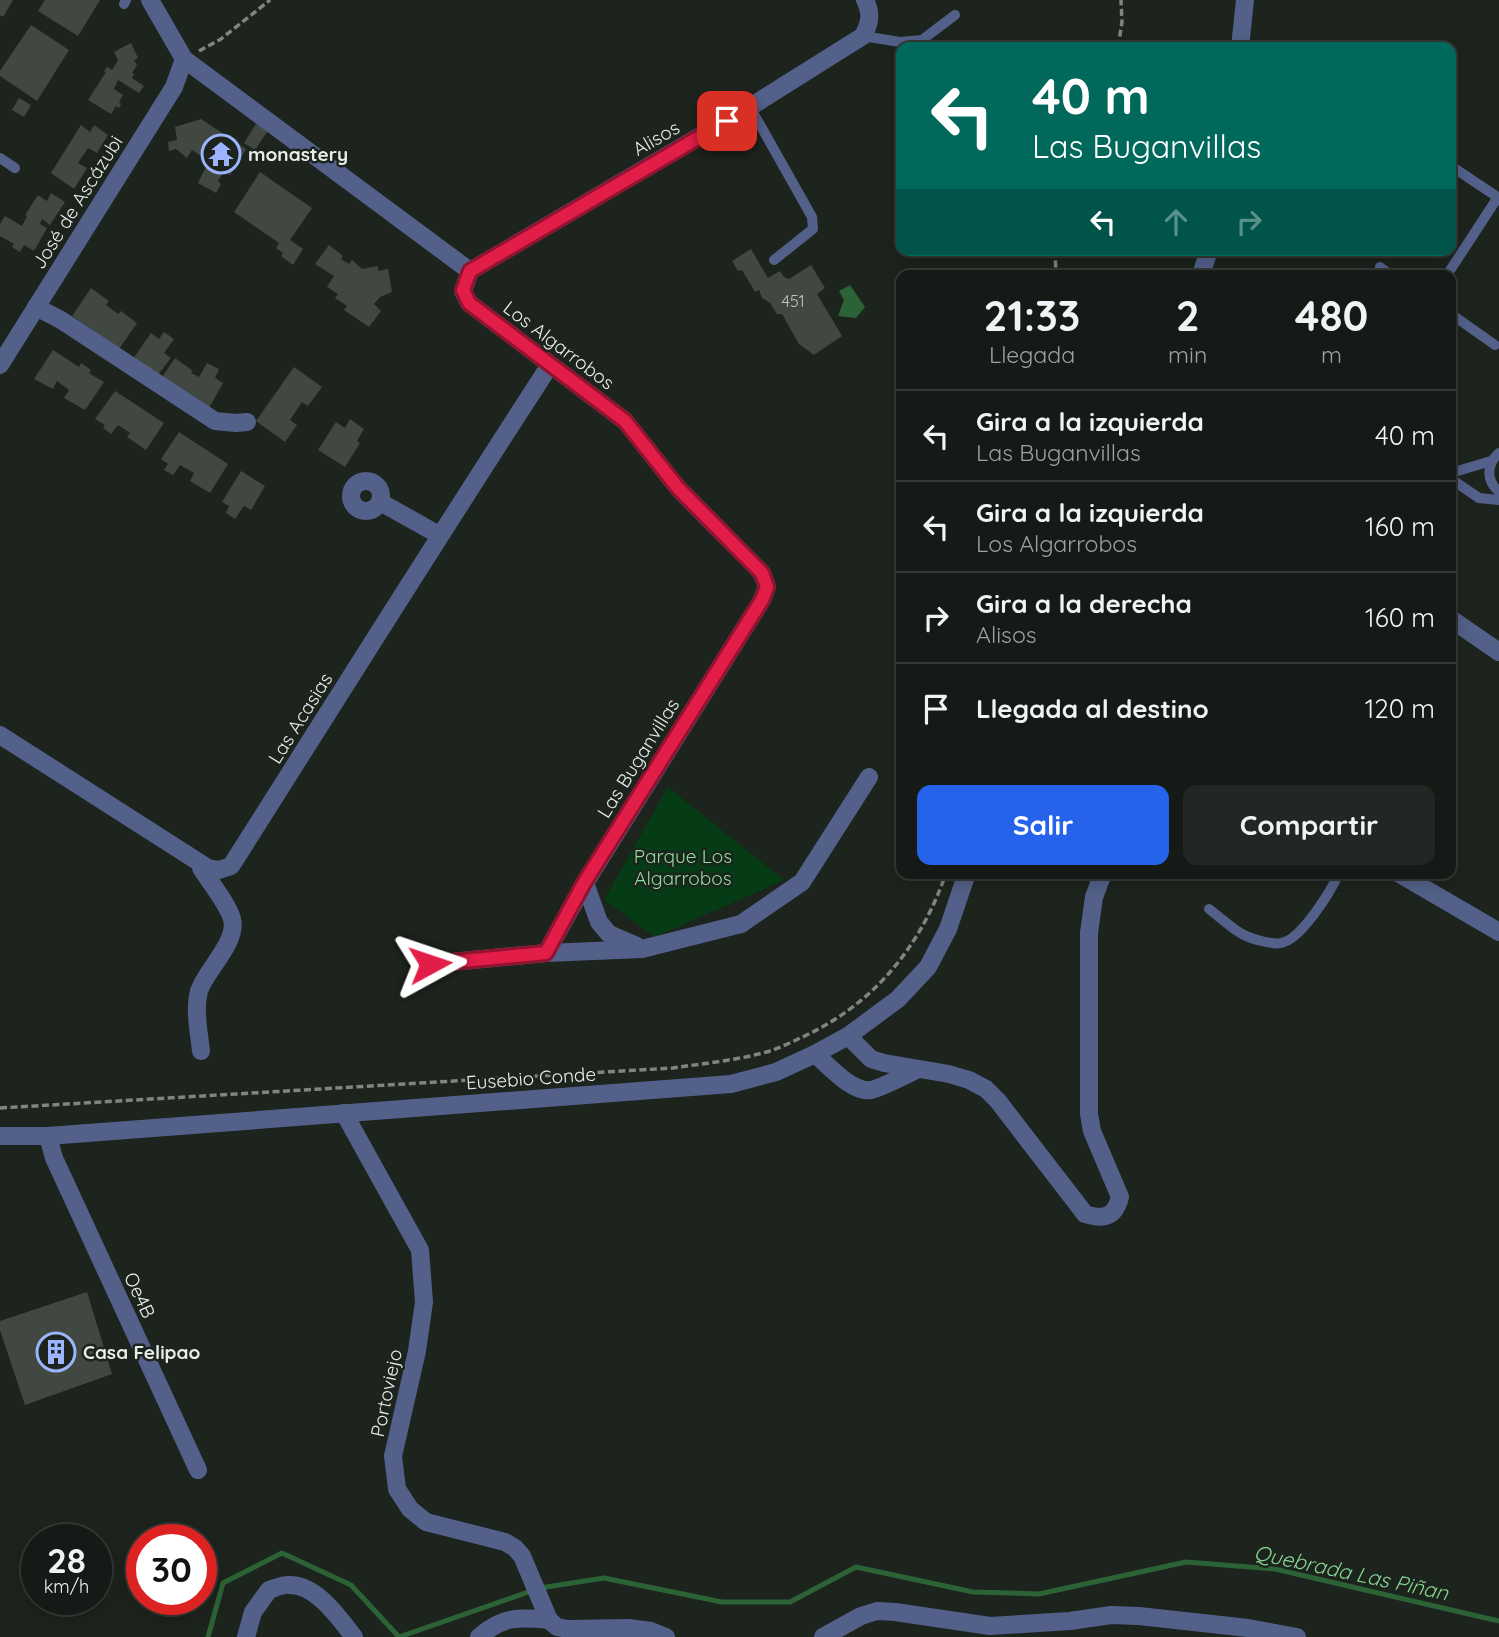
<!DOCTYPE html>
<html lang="es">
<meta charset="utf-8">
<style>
:root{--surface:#161a16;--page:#232723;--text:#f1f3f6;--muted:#9ea1a1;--line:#353835;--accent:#2563eb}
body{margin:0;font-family:Quicksand,sans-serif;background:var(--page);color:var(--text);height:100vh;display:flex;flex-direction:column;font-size:26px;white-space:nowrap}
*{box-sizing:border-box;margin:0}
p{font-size:23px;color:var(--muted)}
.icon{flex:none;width:38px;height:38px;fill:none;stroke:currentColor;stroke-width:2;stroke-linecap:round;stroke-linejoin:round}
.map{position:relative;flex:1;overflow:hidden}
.sheet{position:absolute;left:896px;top:270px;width:560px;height:609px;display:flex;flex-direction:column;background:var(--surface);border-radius:14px;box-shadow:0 4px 18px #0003,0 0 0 2px var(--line)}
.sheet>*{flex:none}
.hud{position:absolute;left:896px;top:42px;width:560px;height:214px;border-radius:14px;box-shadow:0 4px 18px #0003,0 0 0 2px var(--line);background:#00695c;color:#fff;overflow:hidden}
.speed{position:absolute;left:21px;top:1524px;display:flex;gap:14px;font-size:35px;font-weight:700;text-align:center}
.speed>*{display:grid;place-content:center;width:91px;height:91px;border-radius:50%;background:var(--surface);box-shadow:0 4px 18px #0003,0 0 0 2px var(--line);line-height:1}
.speed small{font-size:18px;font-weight:400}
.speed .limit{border:10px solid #d22;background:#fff;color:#111}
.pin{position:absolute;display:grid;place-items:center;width:60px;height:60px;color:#fff;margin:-30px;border-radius:14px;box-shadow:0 4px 10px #0006}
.me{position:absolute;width:77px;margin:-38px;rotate:85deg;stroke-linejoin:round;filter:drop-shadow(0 0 5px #0008)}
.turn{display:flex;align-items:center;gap:24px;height:147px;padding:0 21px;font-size:32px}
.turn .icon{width:91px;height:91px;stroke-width:2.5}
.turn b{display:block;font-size:49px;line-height:60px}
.lanes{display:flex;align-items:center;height:66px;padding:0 21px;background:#0003;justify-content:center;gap:35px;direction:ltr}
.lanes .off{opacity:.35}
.eta{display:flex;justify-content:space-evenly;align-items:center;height:119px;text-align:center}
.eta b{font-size:42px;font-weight:800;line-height:49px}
.button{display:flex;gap:14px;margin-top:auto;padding:14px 21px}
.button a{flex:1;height:80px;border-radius:14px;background:var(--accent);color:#fff;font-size:28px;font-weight:800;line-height:80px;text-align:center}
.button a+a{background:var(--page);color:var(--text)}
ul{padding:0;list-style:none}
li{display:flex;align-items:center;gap:21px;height:91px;padding:0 21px;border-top:2px solid var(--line)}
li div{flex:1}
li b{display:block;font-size:26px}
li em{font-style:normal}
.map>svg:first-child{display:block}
.green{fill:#063c15}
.water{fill:#2c6336}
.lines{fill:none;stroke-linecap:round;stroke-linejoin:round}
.stream{stroke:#2c6336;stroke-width:5}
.building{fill:#414841}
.path{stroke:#808580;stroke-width:3.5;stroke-dasharray:7 3.5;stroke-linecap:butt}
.service{stroke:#53618a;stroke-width:10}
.minor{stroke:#53618a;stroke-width:18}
.route-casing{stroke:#92132f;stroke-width:18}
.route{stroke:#e11d48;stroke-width:12}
.labels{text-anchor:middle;stroke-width:5;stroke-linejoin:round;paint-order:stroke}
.number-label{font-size:16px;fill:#bfc4c0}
.street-label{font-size:19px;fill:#e9eeea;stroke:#1d231d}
.poi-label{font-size:19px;font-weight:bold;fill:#e9eeea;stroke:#1d231d;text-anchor:start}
.park-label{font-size:19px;fill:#90df9a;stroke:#1d231d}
.water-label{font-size:21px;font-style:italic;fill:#87d591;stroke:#1d231d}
</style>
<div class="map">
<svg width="1499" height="1637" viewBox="0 0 1499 1637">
<rect width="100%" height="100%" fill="#1d231d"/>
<!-- green -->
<polygon class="green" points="668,787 784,880 655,937 604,900"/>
<!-- water -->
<polygon class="water" points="850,285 865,307 856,318 838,316 844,300 839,291"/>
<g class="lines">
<!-- stream -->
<polyline class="stream" points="208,1637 223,1583 282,1553 351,1585 399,1637 540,1588 604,1578 722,1602 790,1602 856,1567 973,1592 1039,1594 1186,1562 1275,1569 1499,1621"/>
</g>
<!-- building -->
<g class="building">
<polygon points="0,0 13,0 3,17 0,15"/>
<polygon points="45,0 100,0 78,36 38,11"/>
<polygon points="31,25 69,50 37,101 0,76 0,71"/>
<polygon points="131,43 138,58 134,60 137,65 132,73 134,74 132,78 144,86 139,93 118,80 114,89 123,95 119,102 121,104 119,108 116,106 111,114 88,100 106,72 104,71 107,67 112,70 118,60 114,52"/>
<polygon points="19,98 31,105 24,117 12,110"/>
<polygon points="201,119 246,149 230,175 224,171 218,181 221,184 216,193 198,183 209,161 192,150 187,158 176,149 169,151 168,142 177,140 175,127"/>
<polygon points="257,122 269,129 255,150 244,143"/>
<polygon points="81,125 90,132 94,125 108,135 97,153 88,148 78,163 87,168 74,189 51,173"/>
<polygon points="260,172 312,208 290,240 303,249 293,265 281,256 283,253 276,248 279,243 234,212"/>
<polygon points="51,193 65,202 50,225 42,219 40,224 47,228 34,251 24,245 20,252 12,247 14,244 0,236 0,224 5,216 22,226 27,216 25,215 38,195 47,201"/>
<polygon points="329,245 343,256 341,259 349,264 352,260 362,269 378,266 378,271 388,269 392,292 380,297 374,304 381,311 369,327 344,310 347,306 335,298 338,294 327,287 334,276 315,264"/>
<polygon points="751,249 768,278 780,271 784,277 789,279 811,265 825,288 817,294 842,336 814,355 799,344 782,314 777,314 770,303 762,298 759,290 755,292 742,270 738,271 732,261"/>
<polygon points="91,288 109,301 106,305 118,314 121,311 137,323 119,349 72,316"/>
<polygon points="164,332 174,339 164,353 171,358 157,376 133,359 151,333 159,339"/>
<polygon points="53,350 79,367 81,363 91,370 89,373 104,382 85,410 64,398 69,390 57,381 53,389 34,379"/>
<polygon points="175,358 193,371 191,373 199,377 207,363 219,369 215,378 223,383 209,408 160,380"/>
<polygon points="294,367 322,387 308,406 302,402 290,420 297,425 285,442 256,421"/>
<polygon points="115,391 164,423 146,450 127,437 130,433 118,425 111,434 103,428 105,425 95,419"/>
<polygon points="350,419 364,429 357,441 360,443 345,467 318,450 336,422 345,428"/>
<polygon points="179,432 228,464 210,493 190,481 194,473 180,465 173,475 164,470 168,464 161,459"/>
<polygon points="241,471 265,486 251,510 244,506 235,519 226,513 229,506 222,502"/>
<polygon points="87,1292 112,1374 25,1405 0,1330 0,1321"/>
</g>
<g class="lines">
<!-- path -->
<g class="path">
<polyline points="1118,47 1122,22 1121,0"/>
<polyline points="199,51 221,39 270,0"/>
<polyline points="1055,250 1056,275"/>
<path d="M0,1108l673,-40c33,-5 68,-8 100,-18 8,-3 17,-7 25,-11 73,-32 122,-90 148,-166"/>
</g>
<!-- service -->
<g class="service">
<polyline points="124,4 126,0"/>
<polyline points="863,36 900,42 922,40 955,15"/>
<polyline points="750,107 812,217 813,229 774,260"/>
<polyline points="0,158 15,168"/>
<polyline points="1451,166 1499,198"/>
<polyline points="1380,267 1391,275"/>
<polyline points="1447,275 1498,197"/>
<polyline points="1451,314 1495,345"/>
<path d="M1499,453c-13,12 -13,27 0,39"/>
<polyline points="1451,473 1491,461"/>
<polyline points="1451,479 1479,498 1499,500"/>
<path d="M1209,909c11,8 23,20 35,26 8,4 29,10 37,8 20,-3 50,-52 58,-70"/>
</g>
<!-- minor -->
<g class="minor">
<polyline points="150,0 184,59 470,271"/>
<polyline points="1240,47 1245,0"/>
<polyline points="470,271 463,291 469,303 625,421 678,488 762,573 767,587 762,600 585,883 546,953"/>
<path d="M470,271l280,-164 113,-71c7,-13 9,-22 2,-36"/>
<polyline points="1201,275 1209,250"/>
<polyline points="36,307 61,320 215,421 236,423 247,422"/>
<polyline points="0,365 174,87 184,59"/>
<circle cx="366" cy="496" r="15"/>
<polyline points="380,502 439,535"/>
<polyline points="1451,619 1499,652"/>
<path d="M0,735l208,133 11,2 12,-4c106,-167 211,-335 319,-501"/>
<path d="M201,864v4c8,13 27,36 31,51 6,23 -26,51 -33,72 -5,19 0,41 2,60"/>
<polyline points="1398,873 1499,932"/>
<polyline points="585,883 599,922 609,934 637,946"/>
<polyline points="430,964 546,953 642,949 741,924 802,882 869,777"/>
<path d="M848,1036l23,23 13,4 65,11 20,6 17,9 12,12 87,113c19,6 30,3 35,-17l-28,-66 -3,-17v-181l5,-36 9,-24"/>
<path d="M815,1054c14,12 37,39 56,36 10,-2 37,-16 47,-21"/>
<polyline points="344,1113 420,1250 424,1302 417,1351 393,1456 397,1489 410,1509 426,1522 505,1542 515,1548 522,1556 549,1620 557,1627 568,1629 628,1628 651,1631 666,1637"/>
<polyline points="0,1136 48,1136 731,1084 776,1072 815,1054 848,1036 898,999 928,967 948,929 967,873"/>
<polyline points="48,1136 54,1158 198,1470"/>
<path d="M246,1637l7,-25 16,-22c6,-2 15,-6 21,-5 27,0 49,33 64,52"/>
<path d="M479,1637c23,-21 41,-20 70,-17"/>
<polyline points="823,1637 861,1616 877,1611 895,1612 990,1626 1070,1621 1111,1615 1139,1616 1248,1628 1297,1637"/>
</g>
</g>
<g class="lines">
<defs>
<polyline id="route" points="430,964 546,953 584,883 762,600 767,587 762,573 678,488 625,421 469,303 463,290 470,271 727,121"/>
</defs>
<!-- route casing -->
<use href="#route" class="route-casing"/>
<!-- route -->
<use href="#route" class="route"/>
</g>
<!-- icons -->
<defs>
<symbol id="temple-ring" viewBox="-11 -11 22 22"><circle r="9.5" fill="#1d231d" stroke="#9cb4fd" stroke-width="1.5"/><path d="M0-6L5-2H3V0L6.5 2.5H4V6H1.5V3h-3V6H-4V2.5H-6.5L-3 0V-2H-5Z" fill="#9cb4fd"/></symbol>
<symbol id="building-ring" viewBox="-11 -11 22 22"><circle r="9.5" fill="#1d231d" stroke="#9cb4fd" stroke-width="1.5"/><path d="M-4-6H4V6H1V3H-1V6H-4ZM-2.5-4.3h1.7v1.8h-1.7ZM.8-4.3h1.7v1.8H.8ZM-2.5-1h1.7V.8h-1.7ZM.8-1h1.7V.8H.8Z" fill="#9cb4fd"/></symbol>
</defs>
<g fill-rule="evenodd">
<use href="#temple-ring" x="199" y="132" width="44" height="44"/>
<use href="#building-ring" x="34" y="1330" width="44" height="44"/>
</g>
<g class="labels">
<!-- number labels -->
<g class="number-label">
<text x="793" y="307">451</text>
</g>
<!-- street labels -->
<g class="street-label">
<text transform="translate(656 138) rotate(-30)" y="7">Alisos</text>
<text transform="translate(77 202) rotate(-58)" y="7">José de Ascázubi</text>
<text transform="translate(559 345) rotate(37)" y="7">Los Algarrobos</text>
<text transform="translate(300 718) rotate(-58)" y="7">Las Acasias</text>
<text transform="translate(638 758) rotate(-58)" y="7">Las Buganvillas</text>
<text transform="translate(531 1078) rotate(-4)" y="7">Eusebio Conde</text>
<text transform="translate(140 1295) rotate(65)" y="7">Oe4B</text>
<text transform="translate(386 1393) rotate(-78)" y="7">Portoviejo</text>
</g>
<!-- poi labels -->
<g class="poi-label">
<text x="248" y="161">monastery</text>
<text x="83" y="1359">Casa Felipao</text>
</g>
<!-- park labels -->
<g class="park-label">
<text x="683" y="863">Parque Los<tspan x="683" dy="22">Algarrobos</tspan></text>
</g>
<!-- water labels -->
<g class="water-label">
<text transform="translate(1351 1573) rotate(12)" y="7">Quebrada Las Piñan</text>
</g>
</g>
</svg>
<div class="speed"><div>28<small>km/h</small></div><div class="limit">30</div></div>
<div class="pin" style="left:727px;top:121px;background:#d93025"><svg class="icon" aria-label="arrive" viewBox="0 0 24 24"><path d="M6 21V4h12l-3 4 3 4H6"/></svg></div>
<svg class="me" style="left:430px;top:964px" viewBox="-20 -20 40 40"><path d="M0-17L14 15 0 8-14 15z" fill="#e11d48" stroke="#fff" stroke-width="4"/></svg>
<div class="hud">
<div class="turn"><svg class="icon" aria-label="left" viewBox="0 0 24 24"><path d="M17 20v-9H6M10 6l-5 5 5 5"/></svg><div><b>40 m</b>Las Buganvillas</div></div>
<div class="lanes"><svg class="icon" aria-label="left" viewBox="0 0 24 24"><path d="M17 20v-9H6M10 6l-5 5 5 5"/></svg><svg class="icon off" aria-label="ahead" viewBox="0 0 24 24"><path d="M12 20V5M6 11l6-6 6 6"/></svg><svg class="icon off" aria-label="right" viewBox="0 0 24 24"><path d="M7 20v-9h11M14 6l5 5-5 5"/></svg></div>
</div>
<section class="sheet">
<div class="eta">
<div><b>21:33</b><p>Llegada</p></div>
<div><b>2</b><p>min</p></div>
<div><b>480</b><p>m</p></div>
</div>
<ul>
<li><svg class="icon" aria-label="left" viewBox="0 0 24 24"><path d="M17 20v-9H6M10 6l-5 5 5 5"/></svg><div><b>Gira a la izquierda</b><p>Las Buganvillas</p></div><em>40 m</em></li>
<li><svg class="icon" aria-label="left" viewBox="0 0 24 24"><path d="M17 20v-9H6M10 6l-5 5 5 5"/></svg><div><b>Gira a la izquierda</b><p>Los Algarrobos</p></div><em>160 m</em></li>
<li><svg class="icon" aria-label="right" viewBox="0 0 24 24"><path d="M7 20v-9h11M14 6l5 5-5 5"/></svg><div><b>Gira a la derecha</b><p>Alisos</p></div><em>160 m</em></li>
<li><svg class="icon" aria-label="arrive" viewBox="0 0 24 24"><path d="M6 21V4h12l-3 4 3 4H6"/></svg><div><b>Llegada al destino</b></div><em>120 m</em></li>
</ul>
<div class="button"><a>Salir</a><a>Compartir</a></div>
</section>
</div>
